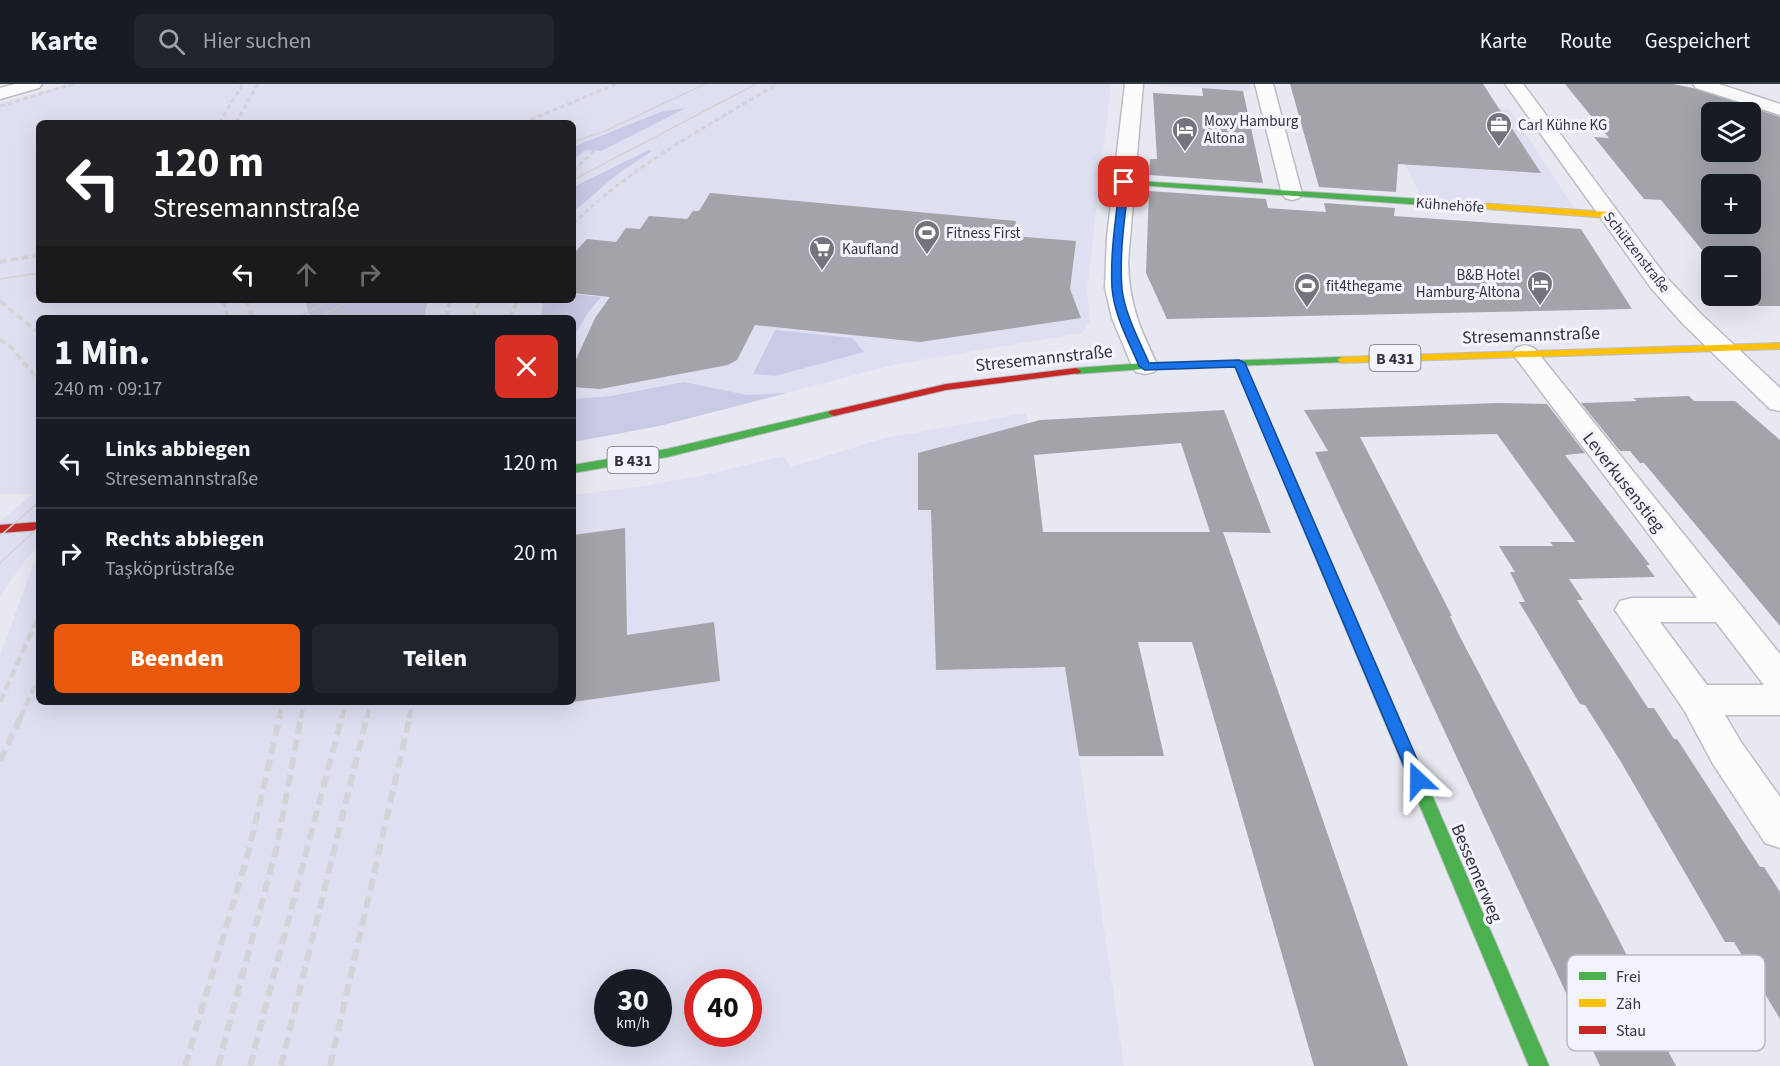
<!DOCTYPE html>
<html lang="de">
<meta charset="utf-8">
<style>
:root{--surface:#171b24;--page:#20242c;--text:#f1f3f6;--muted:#9ea1a6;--line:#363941;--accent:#ea580c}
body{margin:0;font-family:"Source Sans 3",sans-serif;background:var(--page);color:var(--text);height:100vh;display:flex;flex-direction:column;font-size:22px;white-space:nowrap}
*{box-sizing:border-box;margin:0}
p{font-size:20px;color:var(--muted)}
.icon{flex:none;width:33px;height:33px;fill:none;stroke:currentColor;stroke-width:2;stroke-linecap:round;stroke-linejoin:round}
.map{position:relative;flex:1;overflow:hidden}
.side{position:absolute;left:36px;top:231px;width:540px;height:390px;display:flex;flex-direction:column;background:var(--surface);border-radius:9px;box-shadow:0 6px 24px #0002}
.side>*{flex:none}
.top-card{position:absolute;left:36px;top:36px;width:540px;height:183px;border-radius:9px;box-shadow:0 6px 24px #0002;background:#202124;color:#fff;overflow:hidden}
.tools{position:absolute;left:1701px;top:18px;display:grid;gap:12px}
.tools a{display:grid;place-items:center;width:60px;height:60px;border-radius:9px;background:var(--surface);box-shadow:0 6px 24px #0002;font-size:30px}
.speed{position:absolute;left:594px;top:885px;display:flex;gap:12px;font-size:30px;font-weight:700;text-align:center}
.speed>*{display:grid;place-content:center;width:78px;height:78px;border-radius:50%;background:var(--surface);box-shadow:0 6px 24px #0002;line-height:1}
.speed small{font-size:15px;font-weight:400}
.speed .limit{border:9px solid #d22;background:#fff;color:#111}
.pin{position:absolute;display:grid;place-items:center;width:51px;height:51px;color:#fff;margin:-26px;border-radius:12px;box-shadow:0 3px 9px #0006}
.me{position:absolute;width:66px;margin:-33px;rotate:337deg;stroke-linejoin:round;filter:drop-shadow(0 0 4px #0008)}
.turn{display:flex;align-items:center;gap:21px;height:126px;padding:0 18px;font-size:27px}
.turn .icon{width:78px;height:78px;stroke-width:2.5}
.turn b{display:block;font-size:42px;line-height:51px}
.lanes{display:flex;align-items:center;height:57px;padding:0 18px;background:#0003;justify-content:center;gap:30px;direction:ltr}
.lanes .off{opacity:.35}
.round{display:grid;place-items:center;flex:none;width:63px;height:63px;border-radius:9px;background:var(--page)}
.overview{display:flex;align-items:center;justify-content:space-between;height:102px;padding:0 18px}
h1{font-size:36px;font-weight:800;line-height:45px}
.action{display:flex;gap:12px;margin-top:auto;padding:12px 18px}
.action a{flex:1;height:69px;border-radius:9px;background:var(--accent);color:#fff;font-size:24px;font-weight:800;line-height:69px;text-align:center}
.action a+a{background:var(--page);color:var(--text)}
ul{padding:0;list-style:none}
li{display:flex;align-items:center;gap:18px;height:90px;padding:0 18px;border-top:2px solid var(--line)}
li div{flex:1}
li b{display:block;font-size:22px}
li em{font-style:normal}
header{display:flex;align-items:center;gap:36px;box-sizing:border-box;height:84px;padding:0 30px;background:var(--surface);border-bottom:2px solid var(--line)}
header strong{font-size:28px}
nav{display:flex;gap:33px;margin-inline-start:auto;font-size:21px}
.search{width:420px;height:54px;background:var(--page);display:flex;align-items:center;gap:15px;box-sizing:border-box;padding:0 21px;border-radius:9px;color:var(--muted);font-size:22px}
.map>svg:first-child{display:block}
.built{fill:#dedff1;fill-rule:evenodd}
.green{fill:#c9cbe6}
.building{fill:#a3a3aa;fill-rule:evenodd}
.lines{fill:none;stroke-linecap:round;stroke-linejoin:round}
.street-casing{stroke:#bcbdc4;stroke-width:3}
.fast-casing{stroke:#bcbdc4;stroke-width:2}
.slow-casing{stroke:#bcbdc4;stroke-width:2}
.jam-casing{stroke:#bcbdc4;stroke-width:2}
.street{fill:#fcfcfd;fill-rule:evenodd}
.fast{fill:#4caf50;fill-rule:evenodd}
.slow{fill:#ffc107;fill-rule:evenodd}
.jam{fill:#c62828;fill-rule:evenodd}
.tram{stroke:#d4d4d8;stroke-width:1.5}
.rail-far3{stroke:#d4d4d8;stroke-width:3;stroke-dasharray:5 3;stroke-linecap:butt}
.rail-far2{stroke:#d4d4d8;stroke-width:4;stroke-dasharray:7 4;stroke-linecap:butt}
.rail-far1{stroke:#d4d4d8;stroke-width:4.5;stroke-dasharray:9 4.5;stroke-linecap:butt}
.rail{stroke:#d4d4d8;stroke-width:6;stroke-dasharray:12 6;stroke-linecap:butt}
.route{fill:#1a73e8;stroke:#114b97;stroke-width:1.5}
.labels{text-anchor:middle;stroke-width:6;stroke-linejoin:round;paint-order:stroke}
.far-poi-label{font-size:15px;fill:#34353c;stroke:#f2f3fe;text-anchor:start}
.far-street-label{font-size:15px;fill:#34353c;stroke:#f2f3fe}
.shield{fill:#f2f3fe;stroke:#6d6e76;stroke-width:1.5}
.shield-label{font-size:16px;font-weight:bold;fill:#34353c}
.street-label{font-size:18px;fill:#34353c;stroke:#f2f3fe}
.key{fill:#f2f3fe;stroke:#b9bac4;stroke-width:1.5}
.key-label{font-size:16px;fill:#34353c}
</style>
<header>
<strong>Karte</strong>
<div class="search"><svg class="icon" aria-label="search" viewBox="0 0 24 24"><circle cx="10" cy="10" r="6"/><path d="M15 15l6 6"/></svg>Hier suchen</div>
<nav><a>Karte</a><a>Route</a><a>Gespeichert</a></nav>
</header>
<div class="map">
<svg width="1780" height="982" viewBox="0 0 1780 982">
<rect width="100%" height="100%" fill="#e8e8f2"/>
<!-- built -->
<g class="built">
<path d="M68,0h1043l-24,206 3,31 -8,12 -189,32 -234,61 -86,16v-124h-534v228l-12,12 -27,38v-75l33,-27h-33v-391zM39,39h534v177h-534z"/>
<polygon points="1144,0 1249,0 1251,7"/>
<polygon points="1375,18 1510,25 1574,124 1421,113"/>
<path d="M1026,329l8,42 9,77 152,110h-57l26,114 -85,1 45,309h-1124v-410l36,-99 3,-1v146h534v-207l65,-8 71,-13 74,-18 9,11 92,-29zM608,898h50v52h-50zM698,898h50v52h-50z"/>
</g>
<!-- green -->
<g class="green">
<polygon points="686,24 601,67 585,66 573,76 573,63 663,27"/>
<polygon points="649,66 652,67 619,89 573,128 573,103"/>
<polygon points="573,210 601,213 587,230 573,254 573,234 541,234 543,216 573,216"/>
<polygon points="305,216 428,216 424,234 310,234"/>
<polygon points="775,246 852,254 864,268 775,292 753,290"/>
<polygon points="684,298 747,311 787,309 659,342 573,358 573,315 611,312"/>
</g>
<!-- building -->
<g class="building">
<polygon points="1290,0 1483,0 1541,89 1398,80 1396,108 1319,103"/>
<path d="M1565,0h108l20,4 87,29v189h-21l-15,-5 -5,-5h11v-40h-38v6l-51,-62 -17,-1 -50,-62 15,1zM1712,28h38v40h-38zM1712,100h38v40h-38z"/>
<polygon points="1202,4 1243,7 1263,99 1149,91 1150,75 1157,75 1153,9 1203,12"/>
<polygon points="1149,107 1266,115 1268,124 1326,128 1324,119 1395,124 1394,132 1581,145 1632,225 1167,235 1146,189"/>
<polygon points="710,109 1016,137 1014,152 1076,157 1070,205 1081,234 920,258 755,241 737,276 728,281 600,305 573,303 573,282 595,234 610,213 573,209 573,172 576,167 587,155 616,158 626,144 640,145 649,132 687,135 693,127 699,127"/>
<polygon points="1689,312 1694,317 1735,317 1780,356 1780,542 1644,379 1640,379 1630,367 1620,367 1581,319 1637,317 1633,314"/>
<polygon points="1499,319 1547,320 1585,369 1565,371 1650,481 1646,481 1655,493 1569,495 1583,516 1577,516 1648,624 1654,624 1674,655 1677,655 1760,783 1764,783 1780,808 1780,935 1734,858 1725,858 1621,678 1585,621 1580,620 1519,518 1525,518 1510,488 1515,488 1499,462 1553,462 1550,458 1575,458 1497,350 1360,353 1452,532 1450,532 1459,551 1617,852 1662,942 1655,942 1676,982 1600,982 1315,368 1328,367 1304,326"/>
<path d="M1224,326l47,123 -48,-1 185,534h-94l-122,-424h-54l26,114h-85l-14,-89 -129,3 -5,-160h-13v-57l122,-33zM1181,359l29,89h10h-177l-9,-77z"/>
<polygon points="625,444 627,551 714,538 720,597 573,618 573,451"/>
</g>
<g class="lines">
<defs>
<g id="street">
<polygon points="15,0 42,0 39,4 0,15 0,4"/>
<path d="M1125,0h18l-15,178c1,42 12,67 30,104l-4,6 -9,2 -9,-2 -4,-6 -20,-48 -7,-30 2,-51z"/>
<polygon points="1255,0 1273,0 1302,110 1299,114 1292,116 1285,114 1282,110"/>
<polygon points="1505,0 1523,0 1667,194 1701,230 1780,304 1780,327 1770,325 1683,240 1651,204"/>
<polygon points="1693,0 1719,0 1780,20 1780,31 1696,4"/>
<path d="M1525,261l9,3 246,306v61h-55l16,27 39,55v51l-15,-5 -52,-79 -29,-54 -69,-100 5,-9 12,-3h65l-185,-245 4,-5zM1660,538h56l48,63h-57z"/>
</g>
<g id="fast">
<polygon points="1121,96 1437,116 1441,119 1437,122 1124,100 1121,100"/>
<polygon points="1342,273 1347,276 1346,278 1145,285 1076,290 1071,287 1076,284 1145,279"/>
<polygon points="834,326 840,329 838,331 667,373 573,389 573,381 667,365"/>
<polygon points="1333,493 1340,498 1549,982 1529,982 1326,498"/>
</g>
<g id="slow">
<polygon points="1437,116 1608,128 1612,131 1608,134 1434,121 1433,119"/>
<polygon points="1780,259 1780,265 1342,279 1337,276 1342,273"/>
</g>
<g id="jam">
<polygon points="1239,276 1244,279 1340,498 1338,501 1328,501 1326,498 1234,279"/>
<polygon points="1076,284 1081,287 1080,289 946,306 834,332 828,329 830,327 946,300"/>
<polygon points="39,438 39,446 0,449 0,441"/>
</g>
</defs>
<!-- street casing -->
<use href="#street" class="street-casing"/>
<!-- fast casing -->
<use href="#fast" class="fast-casing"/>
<!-- slow casing -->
<use href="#slow" class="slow-casing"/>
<!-- jam casing -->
<use href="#jam" class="jam-casing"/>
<!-- street -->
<use href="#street" class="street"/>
<!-- fast -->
<use href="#fast" class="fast"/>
<!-- slow -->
<use href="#slow" class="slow"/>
<!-- jam -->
<use href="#jam" class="jam"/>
<!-- tram -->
<g class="tram">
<polyline points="573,58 605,47 705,0"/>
<polyline points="573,96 756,0"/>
<polyline points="0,195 39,189"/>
<polyline points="298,234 329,216"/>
<polyline points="319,234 350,216"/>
<polyline points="0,452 39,418"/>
<polyline points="0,479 39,443"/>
</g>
<!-- rail-far3 -->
<g class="rail-far3">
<polyline points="0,22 73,0"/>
<polyline points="219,39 243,0"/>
<polyline points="236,39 258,0"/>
<polyline points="523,39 616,0"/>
<polyline points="573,87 594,67"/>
<path d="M573,140c60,-59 133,-97 204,-140"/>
</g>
<!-- rail-far2 -->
<g class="rail-far2">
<polyline points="0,178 39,171"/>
<polyline points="223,216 228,234"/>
<polyline points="246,216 253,234"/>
<polyline points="0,217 39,249"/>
<polyline points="446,234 450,216"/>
<polyline points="472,234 480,216"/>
<polyline points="509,234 518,216"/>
<polyline points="0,255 11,263 39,297"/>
</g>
<!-- rail-far1 -->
<g class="rail-far1">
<polyline points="0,618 39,531"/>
<polyline points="20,634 39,593"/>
<polyline points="279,634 283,618"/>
<polyline points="301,634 304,618"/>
<polyline points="342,634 346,618"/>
<polyline points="367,634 371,618"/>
<polyline points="409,634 413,618"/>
</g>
<!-- rail -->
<g class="rail">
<polyline points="0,677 21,632"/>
<polyline points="185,982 249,766 280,632"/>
<polyline points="218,982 277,762 301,632"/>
<polyline points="250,982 342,632"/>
<polyline points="281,982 367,632"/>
<polyline points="330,982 410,632"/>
</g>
</g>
<!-- route -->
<path class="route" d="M1124,96l5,2c-4,34 -10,72 -7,107 3,25 17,51 27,74l90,-3 6,3 181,417 -2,5 -6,2 -6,-2 -2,-5 -175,-413 -90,3 -6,-4c-10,-24 -25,-51 -27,-78 -2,-35 4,-71 8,-106z"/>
<!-- icons -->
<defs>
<symbol id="office-pin" viewBox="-11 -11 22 30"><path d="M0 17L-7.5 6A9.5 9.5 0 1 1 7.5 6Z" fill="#73747c" stroke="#f2f3fe"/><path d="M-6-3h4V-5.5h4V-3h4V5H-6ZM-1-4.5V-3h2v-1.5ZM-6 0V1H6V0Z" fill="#fff"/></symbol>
<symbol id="hotel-pin" viewBox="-11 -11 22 30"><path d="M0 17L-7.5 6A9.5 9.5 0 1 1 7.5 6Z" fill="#73747c" stroke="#f2f3fe"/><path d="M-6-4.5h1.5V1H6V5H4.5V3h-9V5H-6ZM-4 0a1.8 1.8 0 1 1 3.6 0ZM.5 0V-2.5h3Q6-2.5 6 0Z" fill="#fff"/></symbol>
<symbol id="stadium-pin" viewBox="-11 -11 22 30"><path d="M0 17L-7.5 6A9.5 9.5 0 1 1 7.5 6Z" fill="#73747c" stroke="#f2f3fe"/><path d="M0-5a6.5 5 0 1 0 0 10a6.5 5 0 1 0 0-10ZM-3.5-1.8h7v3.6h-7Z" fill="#fff"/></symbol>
<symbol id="supermarket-pin" viewBox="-11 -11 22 30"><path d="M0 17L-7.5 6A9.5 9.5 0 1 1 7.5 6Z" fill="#73747c" stroke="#f2f3fe"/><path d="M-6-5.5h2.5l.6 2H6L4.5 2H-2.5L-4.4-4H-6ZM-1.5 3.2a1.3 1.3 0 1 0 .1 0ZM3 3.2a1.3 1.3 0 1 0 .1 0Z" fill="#fff"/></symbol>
</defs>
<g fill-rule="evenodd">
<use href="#office-pin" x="1484" y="26" width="30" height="40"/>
<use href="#hotel-pin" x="1170" y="31" width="30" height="40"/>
<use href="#stadium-pin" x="912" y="134" width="30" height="40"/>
<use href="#supermarket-pin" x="807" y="150" width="30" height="40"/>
<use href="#hotel-pin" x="1525" y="185" width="30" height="40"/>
<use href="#stadium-pin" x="1292" y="187" width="30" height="40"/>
</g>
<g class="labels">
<!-- far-poi labels -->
<g class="far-poi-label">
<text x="1204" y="42">Moxy Hamburg<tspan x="1204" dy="17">Altona</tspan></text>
<text x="1518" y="46">Carl Kühne KG</text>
<text x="946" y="154">Fitness First</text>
<text x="842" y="170">Kaufland</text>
<text x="1520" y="196" text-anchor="end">B&amp;B Hotel<tspan x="1520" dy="17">Hamburg-Altona</tspan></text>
<text x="1326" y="207">fit4thegame</text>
</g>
<!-- far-street labels -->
<g class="far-street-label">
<text transform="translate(1450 121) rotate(4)" y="5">Kühnehöfe</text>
<text transform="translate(1637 168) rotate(52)" y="5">Schützenstraße</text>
</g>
<!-- shield labels -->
<g class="shield">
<rect x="1369.5" y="261" width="51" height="26" rx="4.5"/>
<rect x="607.5" y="363" width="51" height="26" rx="4.5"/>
</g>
<g class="shield-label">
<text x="1395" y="280">B 431</text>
<text x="633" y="382">B 431</text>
</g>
<!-- street labels -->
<g class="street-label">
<text transform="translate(1531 251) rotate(-2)" y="6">Stresemannstraße</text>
<text transform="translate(1044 274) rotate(-6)" y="6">Stresemannstraße</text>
<text transform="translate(1624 398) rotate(52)" y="6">Leverkusenstieg</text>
<text transform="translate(1477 789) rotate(67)" y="6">Bessemerweg</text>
</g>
</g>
<!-- legend -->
<rect x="1567" y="871" width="198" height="96" rx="9" class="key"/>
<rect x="1579" y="888" width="27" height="8" fill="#4caf50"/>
<rect x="1579" y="915" width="27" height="8" fill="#ffc107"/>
<rect x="1579" y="942" width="27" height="8" fill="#c62828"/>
<g class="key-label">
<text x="1616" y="898">Frei</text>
<text x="1616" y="925">Zäh</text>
<text x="1616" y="952">Stau</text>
</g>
</svg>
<div class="tools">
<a><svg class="icon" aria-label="layers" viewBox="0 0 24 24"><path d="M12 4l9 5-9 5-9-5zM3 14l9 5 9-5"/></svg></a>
<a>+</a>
<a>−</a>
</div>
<div class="speed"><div>30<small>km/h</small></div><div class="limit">40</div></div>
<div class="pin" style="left:1124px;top:98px;background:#d93025"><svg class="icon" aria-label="arrive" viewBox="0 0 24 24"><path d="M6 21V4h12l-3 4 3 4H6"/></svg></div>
<svg class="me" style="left:1418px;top:696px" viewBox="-20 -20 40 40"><path d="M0-17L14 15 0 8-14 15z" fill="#1a73e8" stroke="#fff" stroke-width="4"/></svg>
<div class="top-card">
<div class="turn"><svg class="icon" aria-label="left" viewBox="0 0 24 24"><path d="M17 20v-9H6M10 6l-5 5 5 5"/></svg><div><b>120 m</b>Stresemannstraße</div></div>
<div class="lanes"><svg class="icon" aria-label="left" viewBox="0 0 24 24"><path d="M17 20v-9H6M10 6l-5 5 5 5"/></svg><svg class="icon off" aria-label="ahead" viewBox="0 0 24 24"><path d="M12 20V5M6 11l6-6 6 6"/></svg><svg class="icon off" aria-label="right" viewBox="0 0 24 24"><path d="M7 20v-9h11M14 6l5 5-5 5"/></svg></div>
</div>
<section class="side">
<div class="overview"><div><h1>1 Min.</h1><p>240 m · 09:17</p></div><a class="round" style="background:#d93025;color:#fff"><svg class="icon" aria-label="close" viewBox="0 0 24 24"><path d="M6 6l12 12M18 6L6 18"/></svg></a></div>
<ul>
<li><svg class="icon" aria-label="left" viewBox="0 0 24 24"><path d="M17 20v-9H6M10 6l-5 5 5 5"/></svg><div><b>Links abbiegen</b><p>Stresemannstraße</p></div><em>120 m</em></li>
<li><svg class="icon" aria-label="right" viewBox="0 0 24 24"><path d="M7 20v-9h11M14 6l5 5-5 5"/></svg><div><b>Rechts abbiegen</b><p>Taşköprüstraße</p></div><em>20 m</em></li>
</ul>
<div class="action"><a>Beenden</a><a>Teilen</a></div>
</section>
</div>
